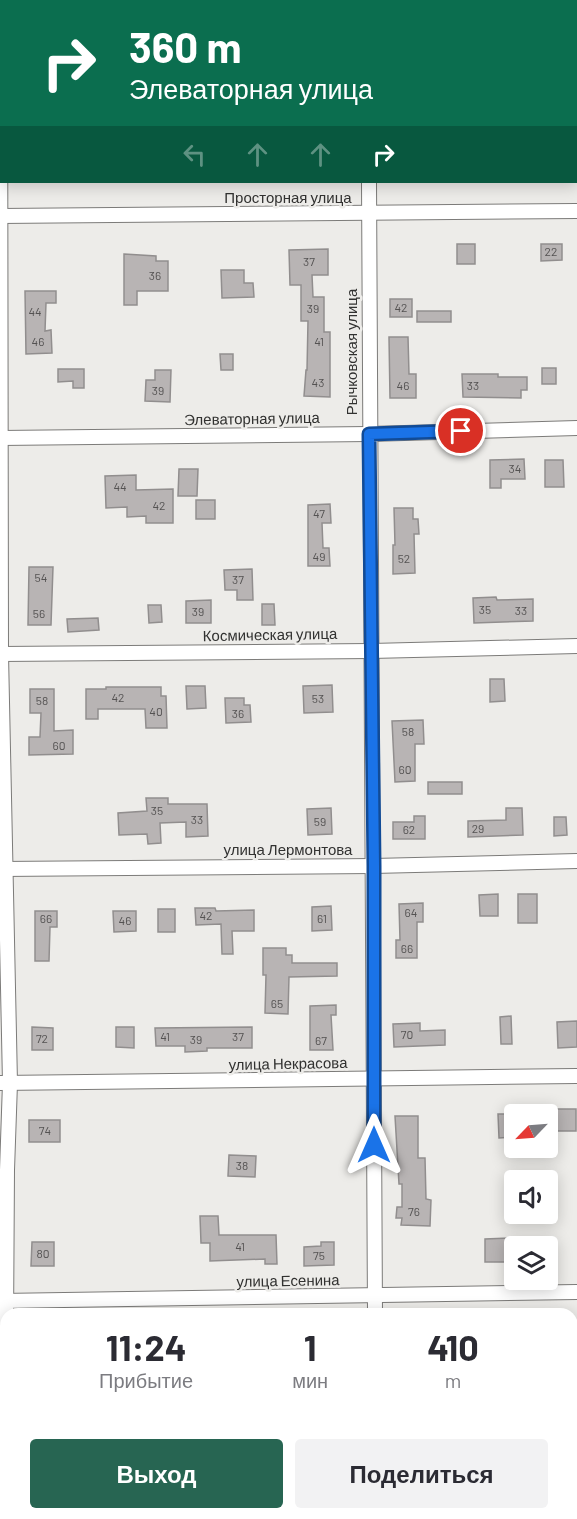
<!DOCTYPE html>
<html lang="ru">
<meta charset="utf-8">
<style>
:root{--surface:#fff;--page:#f2f2f3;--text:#2b2b33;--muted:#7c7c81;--accent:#276552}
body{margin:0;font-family:Barlow,sans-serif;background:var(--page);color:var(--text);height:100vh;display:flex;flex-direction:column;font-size:22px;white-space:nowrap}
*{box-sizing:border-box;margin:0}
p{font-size:20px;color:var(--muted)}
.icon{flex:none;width:33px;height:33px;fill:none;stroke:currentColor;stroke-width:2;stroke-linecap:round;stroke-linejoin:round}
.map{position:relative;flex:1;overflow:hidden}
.drawer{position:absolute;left:0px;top:1308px;width:578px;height:212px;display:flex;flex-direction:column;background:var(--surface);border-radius:18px 18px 0 0;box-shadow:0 3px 15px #0003}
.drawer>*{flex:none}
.hud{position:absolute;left:0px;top:0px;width:578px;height:183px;box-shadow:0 3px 15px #0003;background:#0b6e4f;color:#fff;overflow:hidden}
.needle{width:39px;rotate:245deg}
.buttons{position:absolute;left:504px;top:1104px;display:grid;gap:12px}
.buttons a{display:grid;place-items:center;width:54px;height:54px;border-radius:6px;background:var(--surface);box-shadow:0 3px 15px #0003;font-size:30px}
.pin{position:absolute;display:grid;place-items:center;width:51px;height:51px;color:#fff;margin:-26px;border:3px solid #fff;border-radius:50%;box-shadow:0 2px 6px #0007}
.me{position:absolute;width:66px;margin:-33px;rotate:0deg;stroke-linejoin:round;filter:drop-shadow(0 0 4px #0008)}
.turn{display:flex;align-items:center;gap:21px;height:126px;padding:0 30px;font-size:27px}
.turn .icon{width:78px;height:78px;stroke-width:2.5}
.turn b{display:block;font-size:42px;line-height:51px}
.lanes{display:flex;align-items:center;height:57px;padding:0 30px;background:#0003;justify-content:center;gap:30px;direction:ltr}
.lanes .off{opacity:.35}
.eta{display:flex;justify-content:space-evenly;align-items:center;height:102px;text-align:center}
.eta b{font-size:36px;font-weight:700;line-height:42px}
.action{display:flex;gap:12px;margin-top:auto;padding:12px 30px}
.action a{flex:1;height:69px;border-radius:6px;background:var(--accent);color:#fff;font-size:24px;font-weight:700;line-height:69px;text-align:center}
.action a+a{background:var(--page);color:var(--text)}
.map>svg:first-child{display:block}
.building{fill:#b8b4b4;stroke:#918e8e;stroke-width:1.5}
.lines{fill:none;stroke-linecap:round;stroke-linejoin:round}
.street-casing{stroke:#7c7b79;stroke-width:16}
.street{stroke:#fff;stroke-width:14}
.route-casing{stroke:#114b97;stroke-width:15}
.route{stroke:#1a73e8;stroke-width:10}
.labels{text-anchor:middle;stroke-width:5;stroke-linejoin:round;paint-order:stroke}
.number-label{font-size:12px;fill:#545252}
.street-label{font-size:15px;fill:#323231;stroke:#edece9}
</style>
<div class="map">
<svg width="577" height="1519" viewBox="0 0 577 1519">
<rect width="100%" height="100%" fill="#edece9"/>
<!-- building -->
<g class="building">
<rect x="457" y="244" width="18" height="20"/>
<polygon points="541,244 562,244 562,260 541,261"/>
<polygon points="328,249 328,275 312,275 313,297 324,297 324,332 330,332 330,397 304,396 306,370 307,370 308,321 301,321 301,285 290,285 289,250"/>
<polygon points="124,254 156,256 156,261 168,261 168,291 137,291 137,305 124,305"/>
<polygon points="221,270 244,270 244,283 253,283 254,297 222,298"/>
<polygon points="25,291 56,291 56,303 46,303 45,331 51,330 52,353 26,354"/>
<rect x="390" y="299" width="22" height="18"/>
<rect x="417" y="311" width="34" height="11"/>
<polygon points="389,337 408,337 409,374 416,374 416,398 390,398"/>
<polygon points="220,354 233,354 233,370 221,370"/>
<rect x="542" y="368" width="14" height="16"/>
<polygon points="58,369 84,369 84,388 73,388 73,381 58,382"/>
<polygon points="155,370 171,370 170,402 145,401 146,380 155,380"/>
<polygon points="462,374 498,374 498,377 527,377 527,390 521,390 521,398 463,397"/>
<polygon points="524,459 525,479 501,479 501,488 490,488 490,460"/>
<polygon points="545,460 563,460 564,487 545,487"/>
<polygon points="179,469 198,469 197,496 178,496"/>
<polygon points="136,475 136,490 173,489 173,523 146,523 146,516 127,517 127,507 106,508 105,476"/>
<rect x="196" y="500" width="19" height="19"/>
<polygon points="330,504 331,523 322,523 323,548 329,548 330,566 308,566 308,505"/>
<polygon points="394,508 413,508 413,519 418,519 419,534 414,534 415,573 393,574 393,545 395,545"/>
<polygon points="29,567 53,567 51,625 28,625"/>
<polygon points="252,569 253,600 237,600 237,590 225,590 224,570"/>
<polygon points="496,597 497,600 533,599 533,621 474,623 473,598"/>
<polygon points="211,600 211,623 186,623 186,601"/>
<polygon points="262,604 274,604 275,625 262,625"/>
<polygon points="148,605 161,605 162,622 149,623"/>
<polygon points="98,618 99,630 68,632 67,619"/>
<polygon points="490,679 504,679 505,701 490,702"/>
<polygon points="332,685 333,712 304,713 303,686"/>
<polygon points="186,686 205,686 206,708 187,709"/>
<polygon points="106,687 161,687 161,696 166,696 167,728 146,728 145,709 98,709 98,719 86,719 86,689 106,689"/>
<polygon points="30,689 54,689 54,731 73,730 73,754 29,755 29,737 40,737 41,713 30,713"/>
<polygon points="225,698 244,698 244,705 250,705 251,722 226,723"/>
<polygon points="423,720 424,744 415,744 415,781 395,782 392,721"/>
<rect x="428" y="782" width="34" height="12"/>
<polygon points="146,798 168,798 168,804 207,804 208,836 186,837 186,822 160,823 161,843 148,844 147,834 119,835 118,813 147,811"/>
<polygon points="331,808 332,834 308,835 307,809"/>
<polygon points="506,808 522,808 523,835 468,837 468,821 506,820"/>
<polygon points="414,816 425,816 425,839 393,839 393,822 414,822"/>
<polygon points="554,817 566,817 567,835 554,836"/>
<polygon points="498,894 498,916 480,916 479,895"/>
<rect x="518" y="894" width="19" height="29"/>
<polygon points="423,903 423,922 417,922 417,958 396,958 396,940 400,940 399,904"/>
<polygon points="331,906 332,930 312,931 312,907"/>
<polygon points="195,908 215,908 216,911 254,910 254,931 232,931 233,954 222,954 221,924 196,925"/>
<rect x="158" y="909" width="17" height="23"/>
<polygon points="35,911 57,911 57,927 50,927 49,961 35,961"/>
<polygon points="113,911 136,911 136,931 114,932"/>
<polygon points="263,948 286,948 286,955 292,955 292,963 337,963 337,976 289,977 288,1014 265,1013 266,975 263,975"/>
<polygon points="336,1005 336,1015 331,1015 333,1050 310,1050 310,1006"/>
<polygon points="511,1016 512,1044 501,1044 500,1017"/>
<polygon points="577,1021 577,1047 558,1048 557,1022"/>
<polygon points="420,1023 420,1031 445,1030 445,1045 394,1047 393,1024"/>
<polygon points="32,1027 53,1028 53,1050 32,1050"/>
<polygon points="116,1027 134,1027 134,1048 116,1047"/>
<polygon points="252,1027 252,1048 207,1048 207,1051 185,1052 185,1046 156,1046 155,1028"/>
<rect x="548" y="1109" width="28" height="22"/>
<polygon points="498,1114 513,1114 513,1137 499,1138"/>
<polygon points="395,1116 418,1116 418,1158 425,1158 426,1199 431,1200 430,1226 401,1225 402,1218 396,1218 397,1207 402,1207 402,1184 399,1184"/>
<rect x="29" y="1120" width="31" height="22"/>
<polygon points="229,1155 256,1156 255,1177 228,1176"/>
<polygon points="200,1216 218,1216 219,1235 276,1235 277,1264 265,1264 265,1259 210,1261 210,1243 201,1243"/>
<polygon points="511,1238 512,1254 505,1254 505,1262 485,1262 485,1239"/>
<polygon points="32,1242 54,1242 54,1266 31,1266"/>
<polygon points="321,1242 334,1242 334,1265 304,1266 304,1247 321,1246"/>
</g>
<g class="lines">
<defs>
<g id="street">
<polyline points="0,0 1,654 10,1083 7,1170 6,1325"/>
<polyline points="368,0 368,2"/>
<polyline points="369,182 375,1314"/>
<polyline points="0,216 577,211"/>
<polyline points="0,438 369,434 577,428"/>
<polyline points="0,654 371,651 577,646"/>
<polyline points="0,869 373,866 577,861"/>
<polyline points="0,1083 577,1076"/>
<polyline points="0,1301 577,1292"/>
<polyline points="0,1516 373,1517 577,1514"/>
</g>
</defs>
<!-- street casing -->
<use href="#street" class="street-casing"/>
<!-- street -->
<use href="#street" class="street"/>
</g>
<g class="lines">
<defs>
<polyline id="route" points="374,1145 374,866 369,434 461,431"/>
</defs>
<!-- route casing -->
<use href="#route" class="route-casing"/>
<!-- route -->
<use href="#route" class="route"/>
</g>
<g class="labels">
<!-- number labels -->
<g class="number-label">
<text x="551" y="256">22</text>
<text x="309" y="266">37</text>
<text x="155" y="280">36</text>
<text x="401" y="312">42</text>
<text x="313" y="313">39</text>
<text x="35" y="316">44</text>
<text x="38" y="346">46</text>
<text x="319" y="346">41</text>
<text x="318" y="387">43</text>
<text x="403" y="390">46</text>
<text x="473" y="390">33</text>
<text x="158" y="395">39</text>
<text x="515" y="473">34</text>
<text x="120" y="491">44</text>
<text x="159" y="510">42</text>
<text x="319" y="518">47</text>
<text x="319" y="561">49</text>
<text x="404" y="563">52</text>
<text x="41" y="582">54</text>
<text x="238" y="584">37</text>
<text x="485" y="614">35</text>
<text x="521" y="615">33</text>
<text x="198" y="616">39</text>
<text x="39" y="618">56</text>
<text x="118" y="702">42</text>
<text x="318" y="703">53</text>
<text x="42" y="705">58</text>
<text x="156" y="716">40</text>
<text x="238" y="718">36</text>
<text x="408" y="736">58</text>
<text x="59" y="750">60</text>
<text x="405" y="774">60</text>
<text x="157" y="815">35</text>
<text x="197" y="824">33</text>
<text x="320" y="826">59</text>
<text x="478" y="833">29</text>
<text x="409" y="834">62</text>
<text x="411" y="917">64</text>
<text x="206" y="920">42</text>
<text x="46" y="923">66</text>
<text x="322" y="923">61</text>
<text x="125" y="925">46</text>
<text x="407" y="953">66</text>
<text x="277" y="1008">65</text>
<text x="407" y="1039">70</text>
<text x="165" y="1041">41</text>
<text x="238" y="1041">37</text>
<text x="42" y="1043">72</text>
<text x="196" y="1044">39</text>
<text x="321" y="1045">67</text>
<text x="45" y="1135">74</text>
<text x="242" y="1170">38</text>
<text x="414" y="1216">76</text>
<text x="240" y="1251">41</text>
<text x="43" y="1258">80</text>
<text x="319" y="1260">75</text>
</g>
<!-- street labels -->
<g class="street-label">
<text x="288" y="203">Просторная улица</text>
<text transform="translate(352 352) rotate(-90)" y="5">Рычковская улица</text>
<text transform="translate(252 419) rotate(-1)" y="5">Элеваторная улица</text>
<text transform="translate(270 635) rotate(-1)" y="5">Космическая улица</text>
<text x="288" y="855">улица Лермонтова</text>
<text transform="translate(288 1064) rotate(-1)" y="5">улица Некрасова</text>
<text transform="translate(288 1281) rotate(-1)" y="5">улица Есенина</text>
</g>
</g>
</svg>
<div class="buttons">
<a><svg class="needle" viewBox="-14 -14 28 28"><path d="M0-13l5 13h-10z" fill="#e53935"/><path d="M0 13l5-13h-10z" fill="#7c7c81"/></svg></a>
<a><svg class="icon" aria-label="sound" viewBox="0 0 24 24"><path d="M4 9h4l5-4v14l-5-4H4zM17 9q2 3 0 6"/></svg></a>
<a><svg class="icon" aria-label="layers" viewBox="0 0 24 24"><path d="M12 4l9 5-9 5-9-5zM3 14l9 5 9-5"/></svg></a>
</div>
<div class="pin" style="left:461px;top:431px;background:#d93025"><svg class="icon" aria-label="arrive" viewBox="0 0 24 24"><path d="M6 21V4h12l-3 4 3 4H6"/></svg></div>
<svg class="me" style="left:374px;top:1145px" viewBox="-20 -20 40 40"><path d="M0-17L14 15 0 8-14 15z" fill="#1a73e8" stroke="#fff" stroke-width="4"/></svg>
<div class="hud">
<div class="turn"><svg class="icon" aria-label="right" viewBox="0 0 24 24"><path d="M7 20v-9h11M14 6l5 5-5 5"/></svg><div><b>360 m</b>Элеваторная улица</div></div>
<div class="lanes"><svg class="icon off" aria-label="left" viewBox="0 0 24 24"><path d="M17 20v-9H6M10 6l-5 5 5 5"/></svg><svg class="icon off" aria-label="ahead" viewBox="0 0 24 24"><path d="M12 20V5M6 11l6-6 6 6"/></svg><svg class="icon off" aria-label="ahead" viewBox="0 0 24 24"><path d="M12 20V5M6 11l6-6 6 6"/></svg><svg class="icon" aria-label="right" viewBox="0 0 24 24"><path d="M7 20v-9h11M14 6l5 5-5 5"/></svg></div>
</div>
<section class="drawer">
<div class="eta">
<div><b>11:24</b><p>Прибытие</p></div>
<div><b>1</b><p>мин</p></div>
<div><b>410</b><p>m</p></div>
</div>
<div class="action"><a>Выход</a><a>Поделиться</a></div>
</section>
</div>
